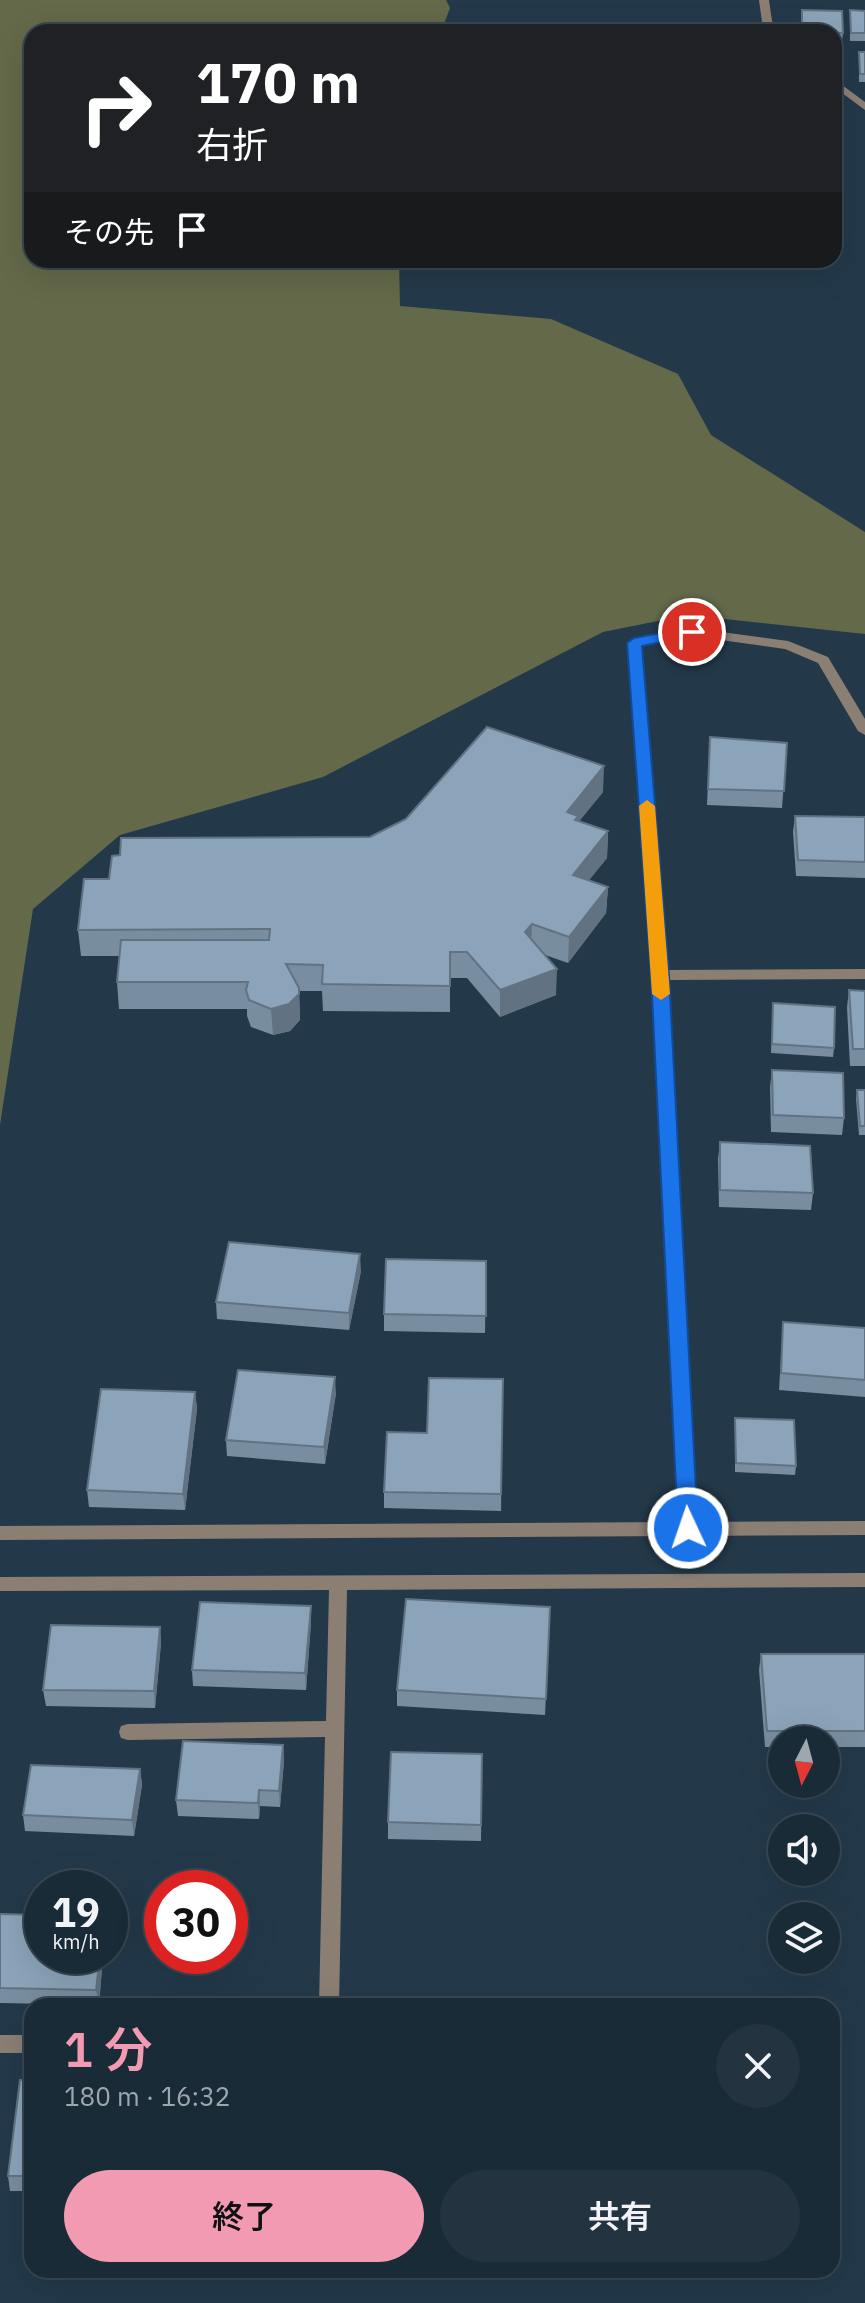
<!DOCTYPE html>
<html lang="ja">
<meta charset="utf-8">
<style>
:root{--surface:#1a2b38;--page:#233340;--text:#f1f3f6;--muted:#9fa7ae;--line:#384753;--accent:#f19ab2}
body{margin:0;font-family:"IBM Plex Sans","Noto Sans JP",sans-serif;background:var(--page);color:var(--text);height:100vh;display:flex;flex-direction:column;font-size:30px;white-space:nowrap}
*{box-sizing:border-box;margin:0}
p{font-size:26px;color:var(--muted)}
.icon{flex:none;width:44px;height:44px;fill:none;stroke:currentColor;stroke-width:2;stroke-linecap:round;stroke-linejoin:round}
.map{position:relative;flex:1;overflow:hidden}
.drawer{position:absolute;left:24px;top:1998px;width:816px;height:280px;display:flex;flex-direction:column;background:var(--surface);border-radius:24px;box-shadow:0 8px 32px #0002,0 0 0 2px var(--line)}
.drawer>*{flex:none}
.top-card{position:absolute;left:24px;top:24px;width:818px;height:244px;border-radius:24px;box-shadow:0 8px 32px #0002,0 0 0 2px var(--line);background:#202124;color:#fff;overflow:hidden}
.needle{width:52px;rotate:186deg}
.tools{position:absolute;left:768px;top:1726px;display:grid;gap:16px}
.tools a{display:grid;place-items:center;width:72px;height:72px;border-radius:50%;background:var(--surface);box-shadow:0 8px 32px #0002,0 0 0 2px var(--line);font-size:40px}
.speed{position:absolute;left:24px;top:1870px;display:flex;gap:16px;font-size:40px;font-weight:700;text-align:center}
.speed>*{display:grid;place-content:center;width:104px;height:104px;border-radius:50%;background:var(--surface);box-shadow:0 8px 32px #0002,0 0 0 2px var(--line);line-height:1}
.speed small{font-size:20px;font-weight:400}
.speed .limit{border:12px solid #d22;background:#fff;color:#111}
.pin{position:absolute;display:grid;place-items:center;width:68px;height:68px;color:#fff;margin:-34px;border:4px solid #fff;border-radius:50%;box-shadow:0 2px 8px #0007}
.me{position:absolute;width:88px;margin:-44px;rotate:357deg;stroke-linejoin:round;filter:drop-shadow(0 0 6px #0008)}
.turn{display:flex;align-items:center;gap:28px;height:168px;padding:0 40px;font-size:36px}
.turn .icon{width:104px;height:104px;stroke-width:2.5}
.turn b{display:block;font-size:56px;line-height:68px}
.then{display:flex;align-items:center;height:76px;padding:0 40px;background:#0003;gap:16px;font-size:30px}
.round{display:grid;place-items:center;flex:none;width:84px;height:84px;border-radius:42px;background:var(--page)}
.overview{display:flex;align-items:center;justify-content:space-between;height:136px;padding:0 40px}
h1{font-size:48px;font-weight:600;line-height:60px;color:var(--accent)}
.button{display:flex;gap:16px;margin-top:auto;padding:16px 40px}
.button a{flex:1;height:92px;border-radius:48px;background:var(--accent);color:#111;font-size:32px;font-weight:600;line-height:92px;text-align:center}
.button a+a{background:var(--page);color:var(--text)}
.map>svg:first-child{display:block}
.forest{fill:#636949}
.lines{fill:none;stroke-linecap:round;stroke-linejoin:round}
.minor{fill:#8b7f74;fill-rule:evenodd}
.wall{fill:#788d9f}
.shaded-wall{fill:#617382}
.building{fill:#8ba4b9;stroke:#617382;stroke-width:2}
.route{fill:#1a73e8;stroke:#114b97;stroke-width:2}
.slow{fill:#f59e0b}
</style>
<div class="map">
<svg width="865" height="2303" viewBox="0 0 865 2303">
<rect width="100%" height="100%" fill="#23394a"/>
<!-- forest -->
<polygon class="forest" points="0,0 446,0 450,8 441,32 32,32 32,260 399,260 400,306 551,319 678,374 711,435 865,532 865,634 688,615 603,632 323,777 120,835 33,909 0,1125"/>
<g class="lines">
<!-- minor -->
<g class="minor">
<polygon points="759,0 769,0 772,21 782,32 771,32 762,22"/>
<polygon points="834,79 865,102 865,110 834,87"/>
<polygon points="692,628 788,641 828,657 865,719 865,735 858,731 818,663 785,649 692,636 641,646 667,970 865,969 865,979 668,980 697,1522 865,1521 865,1535 0,1540 0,1526 679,1522 652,975 627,643 634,639"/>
<polygon points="865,1573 865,1587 347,1590 339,2006 319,2006 325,1737 128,1740 121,1738 119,1732 121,1726 128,1724 326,1721 329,1590 0,1591 0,1577"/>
<rect x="0" y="2035" width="32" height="18"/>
</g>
</g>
<!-- wall -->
<g class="wall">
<polygon points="802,10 843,33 842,41 834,40 834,32 802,32"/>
<polygon points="850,10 865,11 865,41 850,41"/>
<rect x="859" y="52" width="6" height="30"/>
<polygon points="710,737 787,743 782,808 707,805"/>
<polygon points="603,792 579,821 608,831 607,858 589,880 608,887 606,913 568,963 545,955 556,995 500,1017 467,978 450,978 450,1012 323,1011 322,991 299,991 300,1020 290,1031 273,1035 251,1027 247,1016 247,1009 119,1009 117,982 119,956 81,956 78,930 109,879 370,837"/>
<polygon points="795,816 865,817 865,878 796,876 793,832"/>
<polygon points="849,990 865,991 865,1066 850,1066 847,1007"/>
<polygon points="773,1003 834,1048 833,1057 771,1053"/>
<polygon points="772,1070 844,1118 842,1135 771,1132 770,1087"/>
<polygon points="857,1090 865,1090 865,1135 859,1135 856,1099"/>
<polygon points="720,1142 813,1193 811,1210 719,1207 718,1159"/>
<polygon points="486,1261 485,1333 384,1331 384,1314"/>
<polygon points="361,1271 349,1330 217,1319 216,1302"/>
<polygon points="783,1322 865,1328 865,1397 779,1390"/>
<polygon points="503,1379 501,1511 384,1508 384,1492 427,1433"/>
<polygon points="195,1392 197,1409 185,1510 89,1507 87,1490"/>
<polygon points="336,1393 325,1464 227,1456 226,1440"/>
<polygon points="735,1418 796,1466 795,1475 735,1472"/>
<polygon points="311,1606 311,1622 306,1690 193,1686 192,1670"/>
<polygon points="550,1607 545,1715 397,1706 397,1690"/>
<polygon points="160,1627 161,1643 155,1708 46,1706 43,1690"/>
<polygon points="761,1654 865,1654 865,1747 826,1747 826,1740 782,1740 782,1747 765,1747 759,1670"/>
<polygon points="283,1745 284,1761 280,1807 260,1806 259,1819 178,1816 176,1800"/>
<polygon points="482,1754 481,1841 388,1839 388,1822"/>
<polygon points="140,1769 142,1785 134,1836 25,1831 23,1815"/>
<polygon points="0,1914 103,1956 99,2005 0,2003"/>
<polygon points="32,2080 32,2191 10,2191 8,2176"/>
</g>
<!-- shaded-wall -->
<g class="shaded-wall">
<polygon points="604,766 603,792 577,824 567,812"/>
<polygon points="608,831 607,858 572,901 573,875"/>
<polygon points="608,887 606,913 568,963 569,937"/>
<polygon points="532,924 531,950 525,932"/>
<polygon points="557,969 556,995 500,1017 500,990"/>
<polygon points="299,988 300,1020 290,1031 273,1035 271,1009"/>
<polygon points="360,1254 361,1271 349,1330 349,1313"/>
<polygon points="335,1377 336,1393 325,1464 324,1447"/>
<polygon points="195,1392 197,1409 185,1510 183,1494"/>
<polygon points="311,1606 311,1622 306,1690 305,1673"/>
<polygon points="160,1627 161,1643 155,1708 154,1691"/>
<polygon points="283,1745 284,1761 280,1807 279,1791"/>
<polygon points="140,1769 142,1785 134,1836 132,1820"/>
<polygon points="259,1790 260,1806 259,1819 258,1803"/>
<polygon points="100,1956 103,1956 99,2005 96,1990"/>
</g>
<!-- building -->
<g class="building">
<polygon points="802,10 842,11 843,33 802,31"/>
<polygon points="850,10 865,11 865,33 851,33"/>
<polygon points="859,52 865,52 865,74 860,74"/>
<polygon points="487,727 604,766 567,812 578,816 575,820 608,831 573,875 608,887 569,937 532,924 525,932 557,969 500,990 467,952 450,952 450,986 322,984 323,965 286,964 299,988 299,994 289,1004 271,1009 249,1000 246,990 248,982 117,982 121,940 269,940 270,929 78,930 84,879 109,879 112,856 120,855 121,838 370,837 406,819"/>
<polygon points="710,737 787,743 784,791 708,789"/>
<polygon points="795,816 865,817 865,862 798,860"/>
<polygon points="849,990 865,991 865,1049 853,1049"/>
<polygon points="773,1003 835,1007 834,1048 772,1044"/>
<polygon points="772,1070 843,1073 844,1118 773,1115"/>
<polygon points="857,1090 865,1090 865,1126 860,1126"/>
<polygon points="720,1142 810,1146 813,1193 720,1190"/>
<polygon points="229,1242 360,1254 349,1313 216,1302"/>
<polygon points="386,1259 486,1261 486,1316 384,1314"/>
<polygon points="783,1322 865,1328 865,1380 781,1373"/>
<polygon points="238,1370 335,1377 324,1447 226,1440"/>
<polygon points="429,1378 503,1379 501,1494 384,1492 387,1432 427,1433"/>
<polygon points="101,1389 195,1392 183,1494 87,1490"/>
<polygon points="735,1418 794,1420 796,1466 736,1463"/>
<polygon points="406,1599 550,1607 546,1699 397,1690"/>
<polygon points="200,1602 311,1606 305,1673 192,1670"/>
<polygon points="51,1625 160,1627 154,1691 43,1690"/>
<polygon points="761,1654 865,1654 865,1731 767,1731"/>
<polygon points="183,1741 283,1745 279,1791 259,1790 258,1803 176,1800"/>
<polygon points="391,1752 482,1754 481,1825 388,1822"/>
<polygon points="31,1765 140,1769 132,1820 23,1815"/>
<polygon points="0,1914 42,1915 42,1956 100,1956 96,1990 0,1988"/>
<polygon points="20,2080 32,2080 32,2176 8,2176"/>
</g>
<!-- route -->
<polygon class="route" points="692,627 700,632 697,635 642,646 669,975 698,1528 695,1534 681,1534 678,1528 651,975 627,643 634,638"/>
<!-- slow -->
<polygon class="slow" points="647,800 655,806 670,994 661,1000 652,994 639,806"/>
</svg>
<div class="tools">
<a><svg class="needle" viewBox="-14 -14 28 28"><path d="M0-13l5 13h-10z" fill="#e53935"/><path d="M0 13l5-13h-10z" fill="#9fa7ae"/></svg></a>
<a><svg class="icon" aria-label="sound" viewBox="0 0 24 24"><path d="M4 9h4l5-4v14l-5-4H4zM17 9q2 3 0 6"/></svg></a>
<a><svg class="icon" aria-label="layers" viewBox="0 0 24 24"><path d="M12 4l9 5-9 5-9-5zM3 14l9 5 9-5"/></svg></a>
</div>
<div class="speed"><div>19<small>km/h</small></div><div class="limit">30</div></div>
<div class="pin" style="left:692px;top:632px;background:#d93025"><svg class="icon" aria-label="arrive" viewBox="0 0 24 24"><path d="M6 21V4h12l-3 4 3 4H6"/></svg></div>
<svg class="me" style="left:688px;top:1528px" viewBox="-20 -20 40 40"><circle r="17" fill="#1a73e8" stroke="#fff" stroke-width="3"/><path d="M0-11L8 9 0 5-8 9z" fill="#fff"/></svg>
<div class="top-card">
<div class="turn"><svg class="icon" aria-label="right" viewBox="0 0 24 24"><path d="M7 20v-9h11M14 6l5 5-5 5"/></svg><div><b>170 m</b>右折</div></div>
<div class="then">その先<svg class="icon" aria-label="arrive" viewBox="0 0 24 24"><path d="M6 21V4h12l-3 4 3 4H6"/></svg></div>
</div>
<section class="drawer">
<div class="overview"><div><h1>1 分</h1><p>180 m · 16:32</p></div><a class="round"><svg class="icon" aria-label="close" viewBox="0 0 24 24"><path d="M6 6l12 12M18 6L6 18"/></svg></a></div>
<div class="button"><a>終了</a><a>共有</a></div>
</section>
</div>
